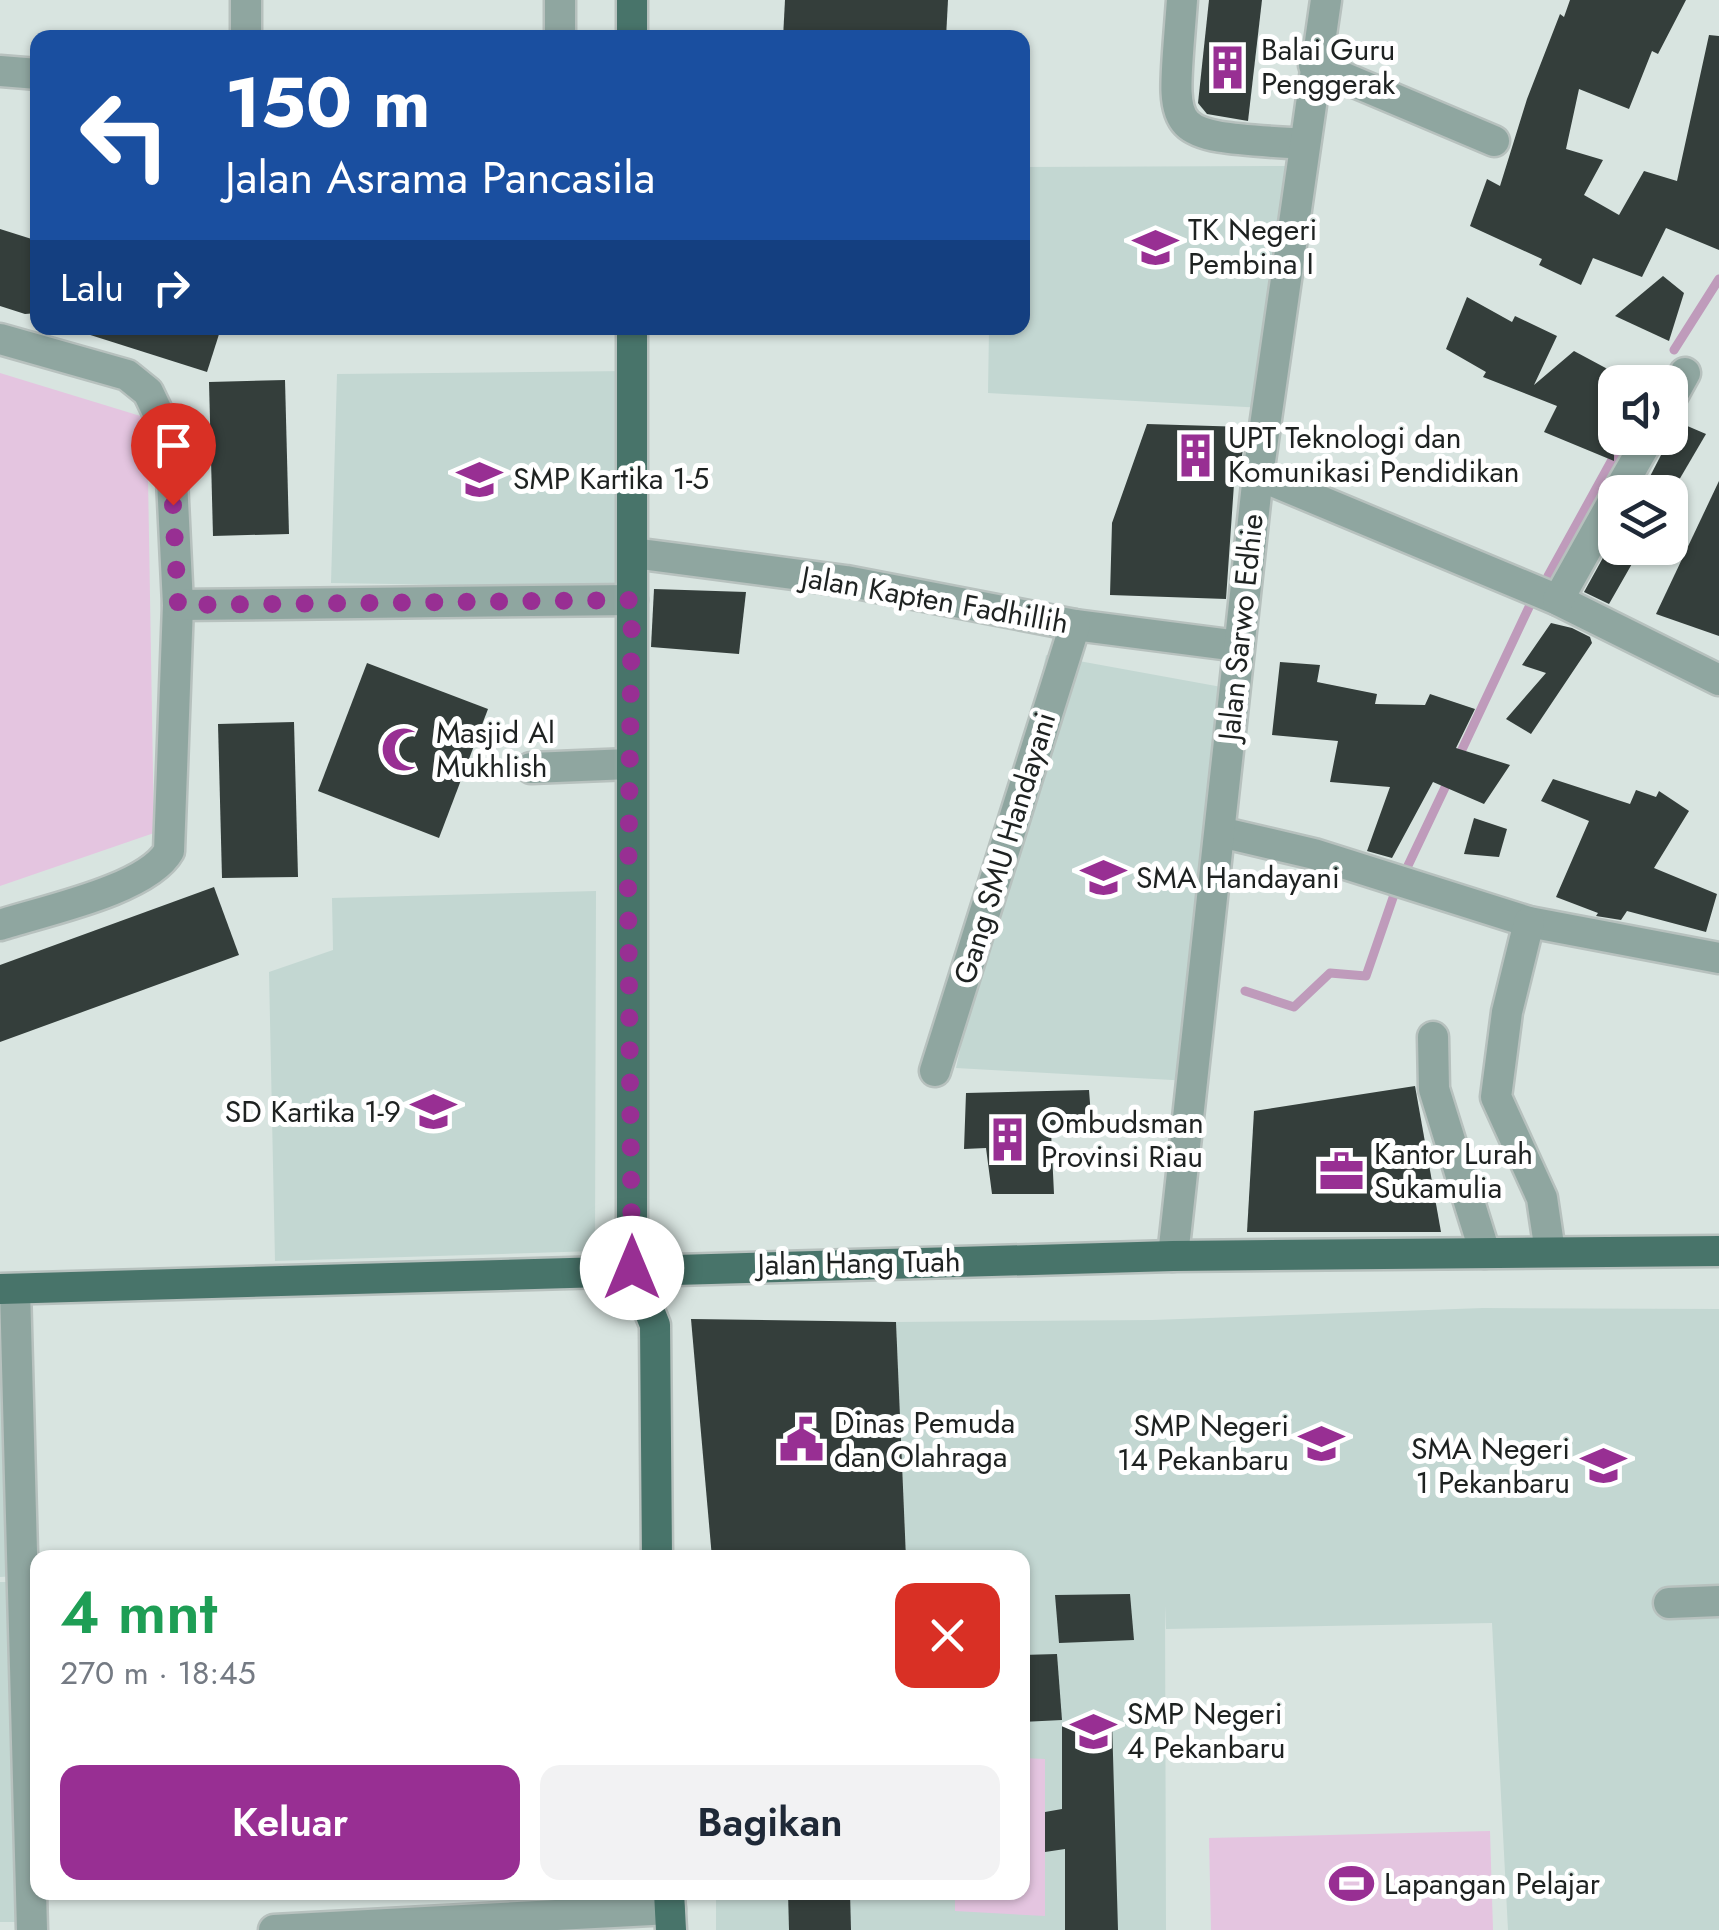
<!DOCTYPE html>
<html lang="id">
<meta charset="utf-8">
<style>
:root{--surface:#fff;--page:#f2f2f3;--text:#1f2937;--muted:#747a83;--accent:#982f93}
body{margin:0;font-family:Jost,sans-serif;background:var(--page);color:var(--text);height:100vh;display:flex;flex-direction:column;font-size:38px;white-space:nowrap}
*{box-sizing:border-box;margin:0}
p{font-size:32px;color:var(--muted)}
.icon{flex:none;width:55px;height:55px;fill:none;stroke:currentColor;stroke-width:2;stroke-linecap:round;stroke-linejoin:round}
.map{position:relative;flex:1;overflow:hidden}
.panel{position:absolute;left:30px;top:1550px;width:1000px;height:350px;display:flex;flex-direction:column;background:var(--surface);border-radius:20px;box-shadow:0 2px 8px #0004}
.panel>*{flex:none}
.hud{position:absolute;left:30px;top:30px;width:1000px;height:305px;border-radius:20px;box-shadow:0 2px 8px #0004;background:#1a4fa0;color:#fff;overflow:hidden}
.fabs{position:absolute;left:1598px;top:365px;display:grid;gap:20px}
.fabs a{display:grid;place-items:center;width:90px;height:90px;border-radius:20px;background:var(--surface);box-shadow:0 2px 8px #0004;font-size:50px}
.pin{position:absolute;display:grid;place-items:center;width:85px;height:85px;color:#fff;margin:-102px -42px;border-radius:50% 50% 50% 0;rotate:-45deg;box-shadow:0 0 10px #0007}
.pin .icon{rotate:45deg}
.me{position:absolute;width:110px;margin:-55px;rotate:0deg;stroke-linejoin:round;filter:drop-shadow(0 0 8px #0008)}
.turn{display:flex;align-items:center;gap:35px;height:210px;padding:0 30px;font-size:45px}
.turn .icon{width:130px;height:130px;stroke-width:2.5}
.turn b{display:block;font-size:70px;line-height:85px}
.then{display:flex;align-items:center;height:95px;padding:0 30px;background:#0003;gap:20px;font-size:38px}
.round{display:grid;place-items:center;flex:none;width:105px;height:105px;border-radius:20px;background:var(--page)}
.overview{display:flex;align-items:center;justify-content:space-between;height:170px;padding:0 30px}
h1{font-size:60px;font-weight:600;line-height:75px;color:#1e9e55}
.cta{display:flex;gap:20px;margin-top:auto;padding:20px 30px}
.cta a{flex:1;height:115px;border-radius:20px;background:var(--accent);color:#fff;font-size:40px;font-weight:600;line-height:115px;text-align:center}
.cta a+a{background:var(--page);color:var(--text)}
.map>svg:first-child{display:block}
.built{fill:#c3d7d2}
.green{fill:#e4c5e0}
.lines{fill:none;stroke-linecap:round;stroke-linejoin:round}
.stream{stroke:#bf9bbb;stroke-width:9}
.building{fill:#343e3b}
.minor-casing{stroke:#b7c1be;stroke-width:35}
.major-casing{stroke:#b7c1be;stroke-width:35}
.minor{stroke:#8fa6a0;stroke-width:30}
.major{stroke:#48746a;stroke-width:30}
.route{stroke:#982f93;stroke-width:18;stroke-dasharray:0 32.4}
.labels{text-anchor:middle;stroke-width:10;stroke-linejoin:round;paint-order:stroke}
.poi-label{font-size:30px;fill:#1e2221;stroke:#fff;text-anchor:start}
.street-label{font-size:30px;fill:#1e2221;stroke:#fff}
</style>
<div class="map">
<svg width="1719" height="1930" viewBox="0 0 1719 1930">
<rect width="100%" height="100%" fill="#d8e4e0"/>
<!-- built -->
<g class="built">
<polygon points="1298,166 1264,408 988,393 989,328 1022,328 1023,167"/>
<polygon points="629,371 622,588 331,583 337,374"/>
<polygon points="1046,655 1227,688 1190,1081 956,1068"/>
<polygon points="596,891 595,1251 275,1261 269,972 333,950 332,898"/>
<polygon points="1483,1308 1719,1309 1719,1930 1508,1930 1492,1623 1166,1629 1165,1606 1166,1930 716,1930 716,1893 1022,1892 1022,1558 906,1557 896,1322 1152,1320"/>
<polygon points="0,1324 11,1324 19,1576 0,1577"/>
<polygon points="0,1582 12,1582 20,1922 0,1922"/>
</g>
<!-- green -->
<g class="green">
<polygon points="0,373 147,418 154,833 0,886"/>
<polygon points="1023,1758 1045,1759 1045,1916 955,1911 955,1893 1022,1892"/>
<polygon points="1490,1831 1493,1930 1211,1930 1209,1838"/>
</g>
<g class="lines">
<!-- stream -->
<g class="stream">
<polyline points="1674,350 1719,279"/>
<polyline points="1653,382 1654,380"/>
<polyline points="1548,576 1624,438"/>
<polyline points="1458,758 1530,605"/>
<polyline points="1404,874 1450,777"/>
<polyline points="1245,991 1294,1007 1330,973 1366,976 1396,889"/>
</g>
</g>
<!-- building -->
<g class="building">
<polygon points="785,0 948,0 946,38 783,38"/>
<polygon points="1209,0 1262,0 1248,121 1207,114 1198,103"/>
<polygon points="1570,0 1686,0 1658,54 1652,51 1629,109 1579,89 1566,149 1603,160 1584,195 1619,215 1644,171 1677,181 1709,35 1719,36 1719,250 1666,228 1642,277 1593,258 1581,285 1539,265 1542,259 1470,226 1487,179 1500,186 1527,99 1560,14 1564,17"/>
<polygon points="0,229 38,241 38,313 25,314 0,306"/>
<polygon points="1663,276 1684,293 1669,341 1615,316"/>
<polygon points="1467,297 1512,322 1515,316 1557,336 1534,385 1574,351 1615,373 1614,461 1544,432 1557,406 1483,377 1486,372 1446,349"/>
<polygon points="84,328 221,328 207,372 84,333"/>
<polygon points="285,380 289,534 213,536 209,382"/>
<polygon points="1678,422 1706,434 1672,492 1642,492"/>
<polygon points="1147,424 1246,427 1238,484 1234,484 1226,599 1110,595 1112,523"/>
<polygon points="1719,481 1719,636 1656,614"/>
<polygon points="1615,536 1615,548 1641,548 1609,604 1584,592"/>
<polygon points="654,589 746,592 739,654 651,647"/>
<polygon points="1551,623 1572,628 1590,637 1592,643 1531,734 1506,719 1546,673 1522,665"/>
<polygon points="1280,662 1320,665 1317,682 1377,694 1375,704 1425,705 1430,694 1475,709 1456,748 1510,765 1484,804 1433,782 1392,858 1367,851 1390,787 1330,782 1338,741 1272,735"/>
<polygon points="367,663 488,709 439,838 318,791"/>
<polygon points="294,722 298,877 222,878 218,724"/>
<polygon points="1553,779 1630,804 1636,790 1656,797 1659,791 1689,811 1654,868 1717,894 1706,932 1627,911 1621,920 1596,916 1598,913 1556,897 1589,821 1541,801"/>
<polygon points="1474,818 1507,829 1499,857 1464,854"/>
<polygon points="214,887 239,955 0,1042 0,965"/>
<polygon points="1415,1086 1441,1232 1247,1232 1254,1111"/>
<polygon points="1089,1090 1092,1129 1051,1131 1054,1194 992,1194 986,1148 964,1149 966,1093"/>
<polygon points="691,1319 896,1322 906,1558 712,1558"/>
<polygon points="1130,1594 1134,1640 1059,1643 1055,1595"/>
<polygon points="1057,1654 1062,1720 1022,1722 1022,1655"/>
<polygon points="1112,1720 1118,1930 1065,1930 1065,1849 1045,1852 1045,1812 1062,1809 1062,1723"/>
<polygon points="788,1892 850,1892 851,1930 789,1930"/>
</g>
<g class="lines">
<defs>
<g id="minor">
<polyline points="246,0 246,38"/>
<polyline points="560,0 560,38"/>
<path d="M1182,0c-10,141 -23,134 121,144"/>
<polyline points="1314,65 1494,141"/>
<polyline points="0,71 38,74"/>
<path d="M0,339l127,36 21,17 22,46 8,167 -9,246c-22,39 -126,60 -169,74"/>
<polyline points="1670,400 1685,373"/>
<polyline points="1258,475 1558,600 1719,680"/>
<polyline points="1618,492 1649,438"/>
<polyline points="633,553 846,581 1075,625 1238,646"/>
<polyline points="1558,600 1615,498"/>
<polyline points="178,605 632,600"/>
<polyline points="531,768 630,764"/>
<polyline points="1220,832 1314,854 1529,922 1719,958"/>
<polyline points="1529,922 1507,1012 1496,1097 1542,1198 1550,1252"/>
<polyline points="1433,1037 1434,1089 1485,1253"/>
<polyline points="935,1071 1075,625"/>
<polyline points="1173,1256 1258,475 1326,0"/>
<polyline points="15,1289 32,1930"/>
<polyline points="1669,1603 1719,1601"/>
<polyline points="274,1930 670,1909"/>
</g>
<g id="major">
<polyline points="632,38 632,0"/>
<polyline points="632,328 632,1268 655,1325 657,1558"/>
<polyline points="0,1289 1173,1256 1719,1251"/>
<polyline points="669,1892 671,1930"/>
</g>
</defs>
<!-- minor casing -->
<use href="#minor" class="minor-casing"/>
<!-- major casing -->
<use href="#major" class="major-casing"/>
<!-- minor -->
<use href="#minor" class="minor"/>
<!-- major -->
<use href="#major" class="major"/>
</g>
<g class="lines">
<!-- route -->
<polyline class="route" points="173,505 178,605 632,600 628,891 632,1268"/>
</g>
<!-- icons -->
<defs>
<symbol id="building-bare" viewBox="-9 -9 18 18"><path d="M-4-6H4V6H1V3H-1V6H-4ZM-2.5-4.3h1.7v1.8h-1.7ZM.8-4.3h1.7v1.8H.8ZM-2.5-1h1.7V.8h-1.7ZM.8-1h1.7V.8H.8Z" fill="#982f93" stroke="#fff" stroke-width="2.5" paint-order="stroke"/></symbol>
<symbol id="school-bare" viewBox="-9 -9 18 18"><path d="M0-5L7-2L0 1L-7-2ZM-4 1L0 2.5L4 1V4Q0 6-4 4Z" fill="#982f93" stroke="#fff" stroke-width="2.5" paint-order="stroke"/></symbol>
<symbol id="mosque-bare" viewBox="-9 -9 18 18"><path d="M3.5-4.9A6 6 0 1 0 3.5 4.9A5 5 0 1 1 3.5-4.9Z" fill="#982f93" stroke="#fff" stroke-width="2.5" paint-order="stroke"/></symbol>
<symbol id="office-bare" viewBox="-9 -9 18 18"><path d="M-6-3h4V-5.5h4V-3h4V5H-6ZM-1-4.5V-3h2v-1.5ZM-6 0V1H6V0Z" fill="#982f93" stroke="#fff" stroke-width="2.5" paint-order="stroke"/></symbol>
<symbol id="civic-bare" viewBox="-9 -9 18 18"><path d="M-.6-6.5H3V-4.5H.6V-3L4-1V1h2V6H-6V1h2V-1L-.6-3ZM-1.2 2.5V6h2.4V2.5Z" fill="#982f93" stroke="#fff" stroke-width="2.5" paint-order="stroke"/></symbol>
<symbol id="stadium-bare" viewBox="-9 -9 18 18"><path d="M0-5a6.5 5 0 1 0 0 10a6.5 5 0 1 0 0-10ZM-3.5-1.8h7v3.6h-7Z" fill="#982f93" stroke="#fff" stroke-width="2.5" paint-order="stroke"/></symbol>
</defs>
<g fill-rule="evenodd">
<use href="#building-bare" x="1196" y="36" width="63" height="63"/>
<use href="#school-bare" x="1124" y="216" width="63" height="63"/>
<use href="#building-bare" x="1164" y="424" width="63" height="63"/>
<use href="#school-bare" x="448" y="448" width="63" height="63"/>
<use href="#mosque-bare" x="372" y="718" width="63" height="63"/>
<use href="#school-bare" x="1072" y="846" width="63" height="63"/>
<use href="#school-bare" x="402" y="1080" width="63" height="63"/>
<use href="#building-bare" x="976" y="1108" width="63" height="63"/>
<use href="#office-bare" x="1310" y="1140" width="63" height="63"/>
<use href="#civic-bare" x="770" y="1408" width="63" height="63"/>
<use href="#school-bare" x="1290" y="1412" width="63" height="63"/>
<use href="#school-bare" x="1572" y="1434" width="63" height="63"/>
<use href="#school-bare" x="1062" y="1700" width="63" height="63"/>
<use href="#stadium-bare" x="1320" y="1852" width="63" height="63"/>
</g>
<g class="labels">
<!-- poi labels -->
<g class="poi-label">
<text x="1261" y="60">Balai Guru<tspan x="1261" dy="34">Penggerak</tspan></text>
<text x="1188" y="240">TK Negeri<tspan x="1188" dy="34">Pembina I</tspan></text>
<text x="1228" y="448">UPT Teknologi dan<tspan x="1228" dy="34">Komunikasi Pendidikan</tspan></text>
<text x="513" y="489">SMP Kartika 1-5</text>
<text x="436" y="743">Masjid Al<tspan x="436" dy="34">Mukhlish</tspan></text>
<text x="1136" y="888">SMA Handayani</text>
<text x="401" y="1122" text-anchor="end">SD Kartika 1-9</text>
<text x="1041" y="1133">Ombudsman<tspan x="1041" dy="34">Provinsi Riau</tspan></text>
<text x="1374" y="1164">Kantor Lurah<tspan x="1374" dy="34">Sukamulia</tspan></text>
<text x="834" y="1433">Dinas Pemuda<tspan x="834" dy="34">dan Olahraga</tspan></text>
<text x="1289" y="1436" text-anchor="end">SMP Negeri<tspan x="1289" dy="34">14 Pekanbaru</tspan></text>
<text x="1570" y="1459" text-anchor="end">SMA Negeri<tspan x="1570" dy="34">1 Pekanbaru</tspan></text>
<text x="1127" y="1724">SMP Negeri<tspan x="1127" dy="34">4 Pekanbaru</tspan></text>
<text x="1384" y="1894">Lapangan Pelajar</text>
</g>
<!-- street labels -->
<g class="street-label">
<text transform="translate(935 600) rotate(10)" y="10">Jalan Kapten Fadhillih</text>
<text transform="translate(1241 627) rotate(-84)" y="10">Jalan Sarwo Edhie</text>
<text transform="translate(1005 848) rotate(-73)" y="10">Gang SMU Handayani</text>
<text transform="translate(859 1263) rotate(-1)" y="10">Jalan Hang Tuah</text>
</g>
</g>
</svg>
<div class="fabs">
<a><svg class="icon" aria-label="sound" viewBox="0 0 24 24"><path d="M4 9h4l5-4v14l-5-4H4zM17 9q2 3 0 6"/></svg></a>
<a><svg class="icon" aria-label="layers" viewBox="0 0 24 24"><path d="M12 4l9 5-9 5-9-5zM3 14l9 5 9-5"/></svg></a>
</div>
<div class="pin" style="left:173px;top:505px;background:#d93025"><svg class="icon" aria-label="arrive" viewBox="0 0 24 24"><path d="M6 21V4h12l-3 4 3 4H6"/></svg></div>
<svg class="me" style="left:632px;top:1268px" viewBox="-20 -20 40 40"><circle r="19" fill="#fff"/><path d="M0-13L10 11 0 6-10 11z" fill="#982f93"/></svg>
<div class="hud">
<div class="turn"><svg class="icon" aria-label="left" viewBox="0 0 24 24"><path d="M17 20v-9H6M10 6l-5 5 5 5"/></svg><div><b>150 m</b>Jalan Asrama Pancasila</div></div>
<div class="then">Lalu<svg class="icon" aria-label="right" viewBox="0 0 24 24"><path d="M7 20v-9h11M14 6l5 5-5 5"/></svg></div>
</div>
<section class="panel">
<div class="overview"><div><h1>4 mnt</h1><p>270 m · 18:45</p></div><a class="round" style="background:#d93025;color:#fff"><svg class="icon" aria-label="close" viewBox="0 0 24 24"><path d="M6 6l12 12M18 6L6 18"/></svg></a></div>
<div class="cta"><a>Keluar</a><a>Bagikan</a></div>
</section>
</div>
